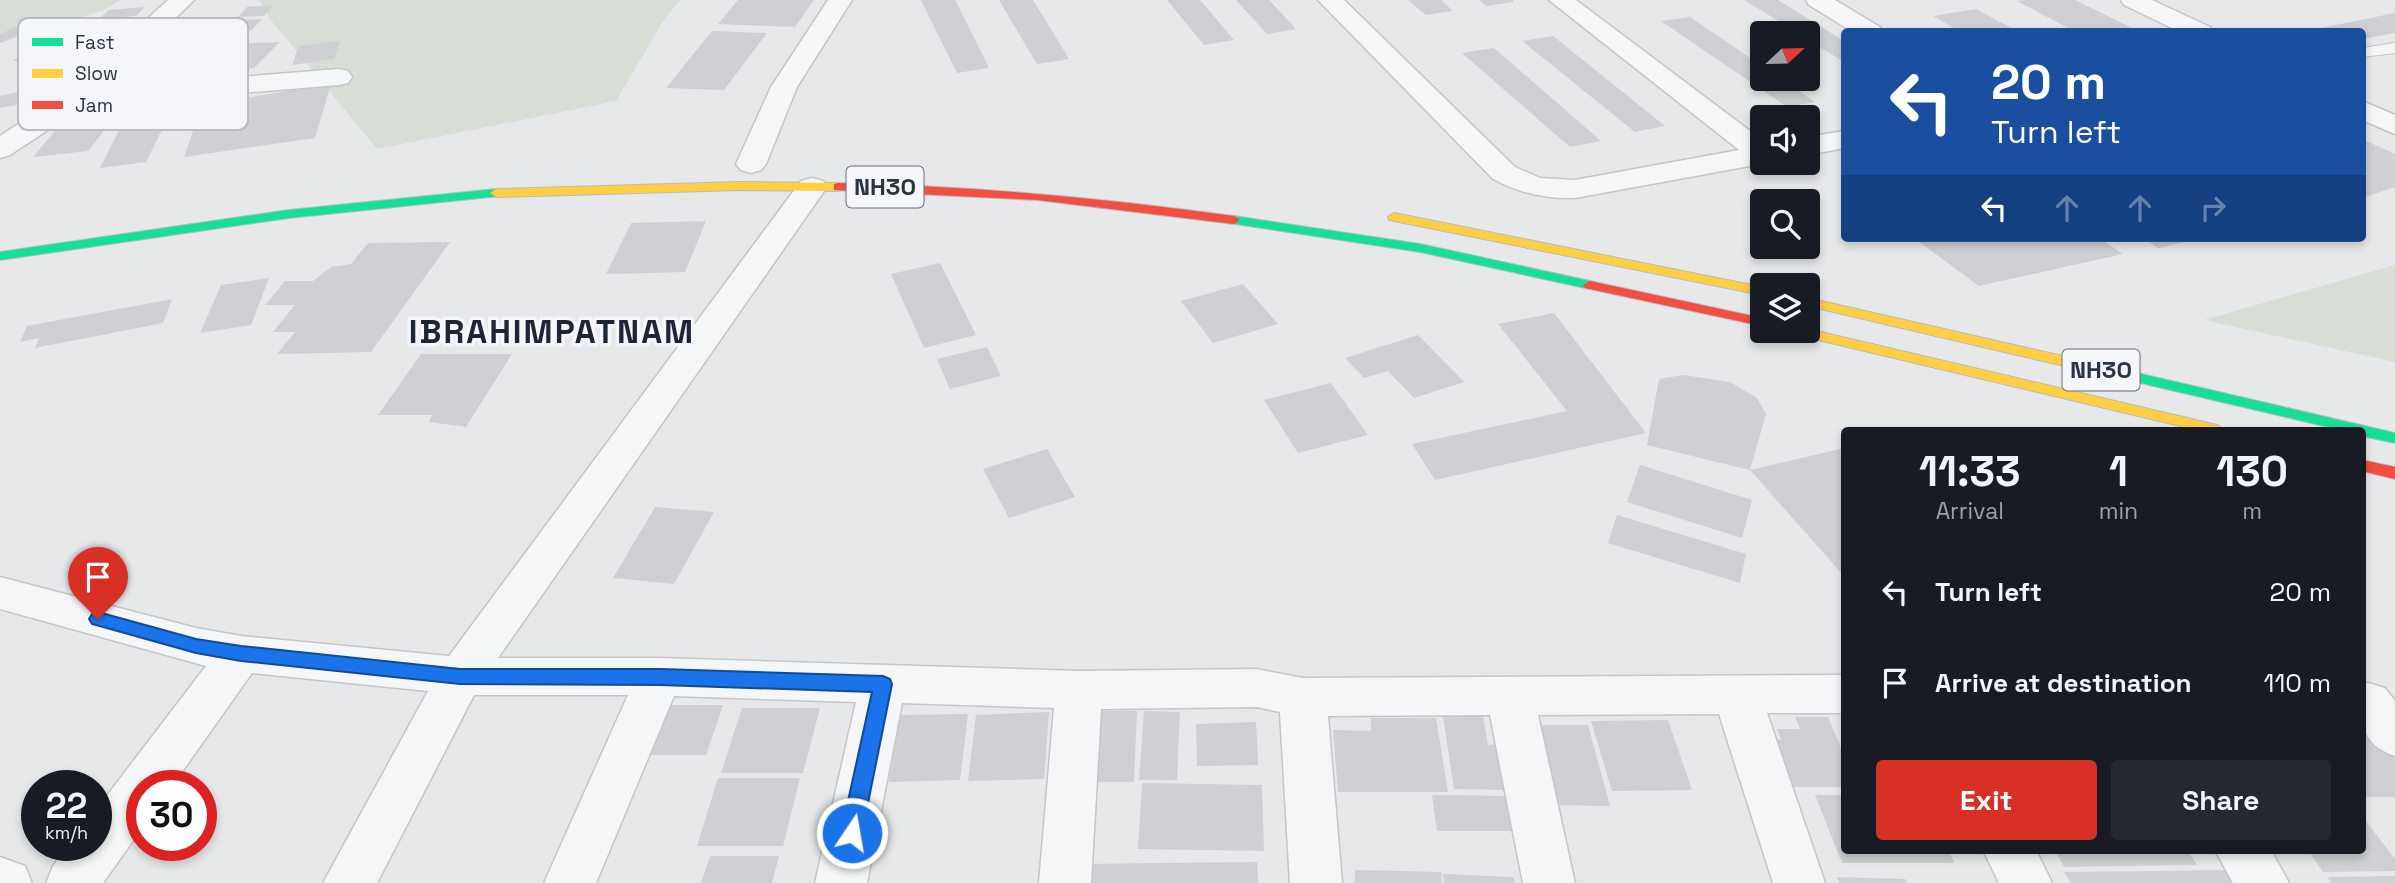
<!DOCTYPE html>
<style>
:root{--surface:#171b24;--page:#242831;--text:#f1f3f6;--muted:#9ea1a6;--accent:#d93025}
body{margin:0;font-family:"Space Grotesk",sans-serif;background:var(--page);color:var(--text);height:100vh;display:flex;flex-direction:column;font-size:26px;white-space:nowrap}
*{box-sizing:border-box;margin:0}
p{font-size:23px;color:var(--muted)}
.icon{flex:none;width:38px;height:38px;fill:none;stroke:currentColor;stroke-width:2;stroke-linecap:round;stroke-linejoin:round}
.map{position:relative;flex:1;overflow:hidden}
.sheet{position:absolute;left:1841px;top:427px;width:525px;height:427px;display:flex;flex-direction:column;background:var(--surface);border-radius:7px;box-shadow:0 4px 10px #0003}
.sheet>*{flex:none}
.hud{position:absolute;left:1841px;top:28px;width:525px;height:214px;border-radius:7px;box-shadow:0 4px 10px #0003;background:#1a4fa0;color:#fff;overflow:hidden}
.needle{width:46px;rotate:68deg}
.controls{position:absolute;left:1750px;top:21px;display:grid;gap:14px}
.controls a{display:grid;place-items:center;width:70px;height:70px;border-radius:7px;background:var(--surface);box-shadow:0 4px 10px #0003;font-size:35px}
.speed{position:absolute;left:21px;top:770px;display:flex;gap:14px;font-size:35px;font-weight:700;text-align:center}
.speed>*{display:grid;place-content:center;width:91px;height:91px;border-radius:50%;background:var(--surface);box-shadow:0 4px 10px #0003;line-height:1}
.speed small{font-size:18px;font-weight:400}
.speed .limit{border:10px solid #d22;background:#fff;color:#111}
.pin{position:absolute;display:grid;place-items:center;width:60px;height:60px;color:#fff;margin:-72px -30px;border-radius:50% 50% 50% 0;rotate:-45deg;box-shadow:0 0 7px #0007}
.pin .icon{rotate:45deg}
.me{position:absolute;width:77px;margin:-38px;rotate:12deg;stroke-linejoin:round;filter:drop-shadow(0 0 5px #0008)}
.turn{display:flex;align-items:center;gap:24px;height:147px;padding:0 35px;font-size:32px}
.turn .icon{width:91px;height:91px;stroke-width:2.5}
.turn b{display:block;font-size:49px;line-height:60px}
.lanes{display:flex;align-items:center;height:66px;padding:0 35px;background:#0003;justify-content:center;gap:35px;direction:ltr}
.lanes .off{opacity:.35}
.eta{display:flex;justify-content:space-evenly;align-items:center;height:119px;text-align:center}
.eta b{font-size:42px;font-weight:700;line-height:49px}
.action{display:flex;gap:14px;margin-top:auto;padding:14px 35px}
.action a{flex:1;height:80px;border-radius:7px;background:var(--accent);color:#fff;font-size:28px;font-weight:700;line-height:80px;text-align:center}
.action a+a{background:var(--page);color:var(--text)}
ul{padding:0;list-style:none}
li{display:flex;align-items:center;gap:21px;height:91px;padding:0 35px}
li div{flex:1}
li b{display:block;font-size:26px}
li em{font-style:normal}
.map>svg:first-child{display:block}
.green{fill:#d6ded6}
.building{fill:#ced0d3}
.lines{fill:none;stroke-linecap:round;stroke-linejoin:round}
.lane-casing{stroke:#c4c6c8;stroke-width:2}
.street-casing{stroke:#c4c6c8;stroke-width:3}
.fast-casing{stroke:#b8bbbf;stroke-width:2}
.slow-casing{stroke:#b8bbbf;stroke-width:2}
.jam-casing{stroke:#b8bbbf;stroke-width:2}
.lane{fill:#f5f6f7;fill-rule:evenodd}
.street{fill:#f5f6f7;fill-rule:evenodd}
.fast{fill:#16e098;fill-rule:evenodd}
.slow{fill:#ffcf43;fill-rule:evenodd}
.jam{fill:#f24e42;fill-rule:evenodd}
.route{fill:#1a73e8;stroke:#114b97;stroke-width:2}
.labels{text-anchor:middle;stroke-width:7;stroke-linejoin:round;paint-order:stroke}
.shield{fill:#f4f6f9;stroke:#676e7b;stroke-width:2}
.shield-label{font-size:24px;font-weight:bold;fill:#2b3445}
.district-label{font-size:33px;font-weight:bold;letter-spacing:2px;fill:#1d2536;stroke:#f4f6f9}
.key{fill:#f4f6f9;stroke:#b8bcc3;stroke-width:2}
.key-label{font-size:19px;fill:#2b3445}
</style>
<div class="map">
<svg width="2395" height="883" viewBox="0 0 2395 883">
<rect width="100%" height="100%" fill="#e6e8ea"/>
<!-- green -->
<g class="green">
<polygon points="0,0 120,0 104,10 0,43"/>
<polygon points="259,0 680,0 662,23 616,101 377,149 270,19"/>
<polygon points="2395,265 2395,362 2204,320"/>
</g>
<!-- building -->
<g class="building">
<polygon points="738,0 814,0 795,27 718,24"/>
<polygon points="921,0 955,0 989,68 957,73"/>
<polygon points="999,0 1033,0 1069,59 1037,64"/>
<polygon points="1167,0 1200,0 1234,40 1204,45"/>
<polygon points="1236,0 1269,0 1296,29 1267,34"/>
<polygon points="1408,0 1441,0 1453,11 1426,15"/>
<polygon points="1479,0 1513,0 1513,2 1486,6"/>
<polygon points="1744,0 1778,0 1844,41 1844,62 1808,40 1808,33 1798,33"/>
<polygon points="2025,0 2075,0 2140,32 2076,32 2017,1"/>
<polygon points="273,5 264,16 238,17 247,7"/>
<polygon points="145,7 136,16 99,19 109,10"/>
<polygon points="1976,9 2019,32 1961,32 1933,16"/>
<polygon points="2395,13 2395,33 2362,39 2362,32 2301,32"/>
<polygon points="1690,17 1762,66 1762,79 1782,79 1815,102 1787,107 1661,21"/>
<polygon points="262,19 251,31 225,32 236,20"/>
<polygon points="18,26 33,28 0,43 0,34"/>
<polygon points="712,31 767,33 724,90 666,88"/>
<polygon points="1553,36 1665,126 1635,132 1522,41"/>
<polygon points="340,41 334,59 292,65 299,46"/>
<polygon points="280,42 254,68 173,71 201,45"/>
<polygon points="86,47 68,61 13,61 32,48"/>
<polygon points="1494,48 1601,141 1570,147 1462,53"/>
<polygon points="331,84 315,138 184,157 202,105"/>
<polygon points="27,90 25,103 0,108 0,96"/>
<polygon points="174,105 146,162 100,168 128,112"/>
<polygon points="115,117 88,151 33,157 62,123"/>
<polygon points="2362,139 2395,154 2395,187 2362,198"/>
<polygon points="706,221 685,272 606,274 631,223"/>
<polygon points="1934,238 2099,238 2123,254 1979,286 1918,241"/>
<polygon points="2143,238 2198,238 2198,239 2158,248"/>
<polygon points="450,242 371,352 277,354 295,332 273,332 295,305 265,305 285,281 313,281 331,267 351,264 368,243"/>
<polygon points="940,263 976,335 924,348 891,274"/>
<polygon points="269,278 251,325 200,333 221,285"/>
<polygon points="1243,284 1278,324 1213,343 1181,301"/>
<polygon points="172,299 163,323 35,348 39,338 20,342 27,326"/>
<polygon points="1554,313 1646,433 1435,480 1412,444 1567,411 1498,324"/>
<polygon points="1418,335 1464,382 1414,398 1388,371 1364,378 1345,358"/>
<polygon points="987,347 1001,376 950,389 937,359"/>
<polygon points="421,354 512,354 466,427 429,422 432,415 378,415"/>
<polygon points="1683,375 1730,382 1757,398 1766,414 1750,470 1647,445 1659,379"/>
<polygon points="1331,383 1368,435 1298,453 1264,400"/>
<polygon points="1844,448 1844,576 1750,470"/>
<polygon points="1047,449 1075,497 1009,518 983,469"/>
<polygon points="1640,465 1752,500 1742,538 1627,502"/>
<polygon points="655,507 714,512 674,584 613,578"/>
<polygon points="1617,515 1746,554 1740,583 1608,543"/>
<polygon points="650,705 723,705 706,755 631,755"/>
<polygon points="742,708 820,708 803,773 721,773"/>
<polygon points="1097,711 1137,711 1134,782 1091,782"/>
<polygon points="1144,711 1180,712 1177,780 1139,780"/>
<polygon points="1049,712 1044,779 968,781 976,715"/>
<polygon points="968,714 960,780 889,782 900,715"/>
<polygon points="1443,716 1483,716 1488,745 1500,744 1509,790 1454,789"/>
<polygon points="1795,717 1828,717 1844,755 1844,787 1775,787 1757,740 1781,740 1777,729 1800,729"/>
<polygon points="1371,718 1436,718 1448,792 1338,792 1333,730 1371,731"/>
<polygon points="1668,720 1692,790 1612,791 1591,721"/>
<polygon points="2362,720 2376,720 2395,743 2395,797 2362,797"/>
<polygon points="1256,722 1258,765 1197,766 1196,724"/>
<polygon points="1523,725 1588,725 1610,806 1542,805"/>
<polygon points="718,778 800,778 783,846 697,846"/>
<polygon points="1142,783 1262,785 1264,851 1138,849"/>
<polygon points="1432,795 1511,796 1518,831 1437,831"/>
<polygon points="1815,795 1844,795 1844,850 1949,850 1954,863 1842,863"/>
<polygon points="2362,816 2395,859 2395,871 2323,872 2308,850 2362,850"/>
<polygon points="2055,850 2187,850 2197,865 2064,867"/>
<polygon points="710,856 779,856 772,883 701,883"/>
<polygon points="1257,862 1258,883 1083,883 1084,864"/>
<polygon points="1355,870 1441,872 1442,883 1355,883"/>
<polygon points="2231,870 2240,883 2071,883 2064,872"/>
<polygon points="1443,874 1514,877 1515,883 1444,883"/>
<polygon points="2395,876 2395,883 2332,883 2327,877"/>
<polygon points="1837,877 1905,879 1907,883 1839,883"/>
</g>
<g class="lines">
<defs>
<polygon id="lane" points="2395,43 2395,53 2362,57 2362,48"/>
<g id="street">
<polygon points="168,0 194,0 104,88 339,69 348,71 352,77 348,83 339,85 84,106 10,155 0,158 0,136 67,92"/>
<polygon points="828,0 852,0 797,87 766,164 761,170 751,173 741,170 736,164 771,87"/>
<path d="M1318,0h26l171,167 25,11 35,2 164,-30 -190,-150h27l186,140v23h4l-191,35c-29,1 -56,-5 -82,-19z"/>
<polygon points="1806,0 1835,0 1880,27 1883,32 1853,32 1809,5"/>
<polygon points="2121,0 2152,0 2210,27 2213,32 2180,32 2124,5"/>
<polygon points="2362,101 2395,115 2395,134 2362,120"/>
<polygon points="1844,131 1844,148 1808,155 1808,137"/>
<polygon points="812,178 823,181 827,187 498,658 659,658 1079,671 1256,669 1303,678 1844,675 1844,713 1767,713 1825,883 1773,883 1719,714 1538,715 1575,883 1523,883 1490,715 1328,716 1342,883 1290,883 1280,712 1256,707 1101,709 1091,883 1039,883 1054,708 902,703 867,883 815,883 856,702 674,696 596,883 544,883 628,695 474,695 377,883 323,883 428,691 252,673 172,786 142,786 142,828 103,883 46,883 53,866 69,845 96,845 96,810 206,666 0,609 0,577 196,628 241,636 449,656 801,181"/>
<path d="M2368,683l17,5 10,13v55c-38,-13 -33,-37 -33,-71z"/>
<polygon points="1983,850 2036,850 2052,883 1999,883"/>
<polygon points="2215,850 2271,850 2289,883 2233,883"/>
<polygon points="0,857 25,866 32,883 0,883"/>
</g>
<g id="fast">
<polygon points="496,189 502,193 500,196 289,218 0,260 0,252 289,210"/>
<polygon points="1234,216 1420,244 1590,281 1597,285 1590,289 1420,252 1229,223 1228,220"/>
<polygon points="2120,369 2395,433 2395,443 2362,436 2362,430 2341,430 2115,377 2113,374 2115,371"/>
</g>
<g id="slow">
<polygon points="740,182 838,183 844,187 838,191 740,190 496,197 490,193 496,189"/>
<polygon points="1394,213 1762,287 1762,295 1389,220 1388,217"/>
<polygon points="1808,298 2120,369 2127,374 2120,379 1808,306"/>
<polygon points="1808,329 2217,425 2225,430 2197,430 1797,335 1790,331"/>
</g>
<g id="jam">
<path d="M838,183c133,3 264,15 396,33l6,4 -6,4 -197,-24 -203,-10v-6z"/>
<polygon points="1590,281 1762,318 1762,326 1585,288 1583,285"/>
<polygon points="2362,460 2395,467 2395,479 2362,471"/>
</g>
</defs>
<!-- lane casing -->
<use href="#lane" class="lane-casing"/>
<!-- street casing -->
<use href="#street" class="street-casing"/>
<!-- fast casing -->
<use href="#fast" class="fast-casing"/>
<!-- slow casing -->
<use href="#slow" class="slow-casing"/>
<!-- jam casing -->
<use href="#jam" class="jam-casing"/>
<!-- lane -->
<use href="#lane" class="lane"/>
<!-- street -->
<use href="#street" class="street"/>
<!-- fast -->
<use href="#fast" class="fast"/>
<!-- slow -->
<use href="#slow" class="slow"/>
<!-- jam -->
<use href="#jam" class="jam"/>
</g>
<!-- route -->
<polygon class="route" points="98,612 196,639 241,646 460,669 660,669 883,676 890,679 892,684 862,833 859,840 852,843 844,840 841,833 872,692 660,685 460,684 241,661 196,653 92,624 89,619 92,614"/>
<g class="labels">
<!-- shield labels -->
<g class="shield">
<rect x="846.5" y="166.5" width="77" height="41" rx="5"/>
<rect x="2062.5" y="349.5" width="77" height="41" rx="5"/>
</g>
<g class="shield-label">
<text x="885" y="195">NH30</text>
<text x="2101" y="378">NH30</text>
</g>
<!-- district labels -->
<g class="district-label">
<text x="552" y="343">IBRAHIMPATNAM</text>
</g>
</g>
<!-- legend -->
<rect x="18" y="18" width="230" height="112" rx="10" class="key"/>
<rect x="32" y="38" width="31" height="8" fill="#16e098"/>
<rect x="32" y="69" width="31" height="9" fill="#ffcf43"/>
<rect x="32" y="101" width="31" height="8" fill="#f24e42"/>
<g class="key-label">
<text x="75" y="49">Fast</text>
<text x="75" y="80">Slow</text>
<text x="75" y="112">Jam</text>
</g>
</svg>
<div class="controls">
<a><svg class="needle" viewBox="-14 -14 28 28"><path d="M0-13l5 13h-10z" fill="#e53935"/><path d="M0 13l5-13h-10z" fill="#9ea1a6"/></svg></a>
<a><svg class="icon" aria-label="sound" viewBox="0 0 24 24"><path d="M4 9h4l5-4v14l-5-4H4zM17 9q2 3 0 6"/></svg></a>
<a><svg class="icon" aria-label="search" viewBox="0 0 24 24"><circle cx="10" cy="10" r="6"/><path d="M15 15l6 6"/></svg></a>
<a><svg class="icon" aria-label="layers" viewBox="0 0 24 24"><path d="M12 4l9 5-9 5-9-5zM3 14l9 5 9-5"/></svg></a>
</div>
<div class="speed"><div>22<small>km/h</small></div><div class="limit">30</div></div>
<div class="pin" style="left:98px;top:619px;background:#d93025"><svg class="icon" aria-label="arrive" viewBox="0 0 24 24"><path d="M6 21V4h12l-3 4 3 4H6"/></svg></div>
<svg class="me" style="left:852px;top:833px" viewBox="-20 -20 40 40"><circle r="17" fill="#1a73e8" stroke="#fff" stroke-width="3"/><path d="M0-11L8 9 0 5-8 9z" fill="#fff"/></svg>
<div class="hud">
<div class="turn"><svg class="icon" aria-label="left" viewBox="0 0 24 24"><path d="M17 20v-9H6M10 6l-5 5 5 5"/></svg><div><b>20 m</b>Turn left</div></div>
<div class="lanes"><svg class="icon" aria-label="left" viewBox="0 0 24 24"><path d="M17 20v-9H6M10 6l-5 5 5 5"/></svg><svg class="icon off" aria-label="ahead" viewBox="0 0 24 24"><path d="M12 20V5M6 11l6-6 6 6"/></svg><svg class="icon off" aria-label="ahead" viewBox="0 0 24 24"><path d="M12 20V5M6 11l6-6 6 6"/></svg><svg class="icon off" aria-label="right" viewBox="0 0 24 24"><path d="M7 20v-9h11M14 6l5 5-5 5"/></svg></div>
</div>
<section class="sheet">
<div class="eta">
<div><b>11:33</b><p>Arrival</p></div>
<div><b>1</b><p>min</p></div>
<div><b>130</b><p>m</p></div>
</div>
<ul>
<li><svg class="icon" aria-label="left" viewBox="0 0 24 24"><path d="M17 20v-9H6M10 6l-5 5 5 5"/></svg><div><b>Turn left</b></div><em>20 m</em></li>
<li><svg class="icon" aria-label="arrive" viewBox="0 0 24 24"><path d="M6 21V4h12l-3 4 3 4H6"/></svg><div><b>Arrive at destination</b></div><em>110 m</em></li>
</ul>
<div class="action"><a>Exit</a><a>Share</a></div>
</section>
</div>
